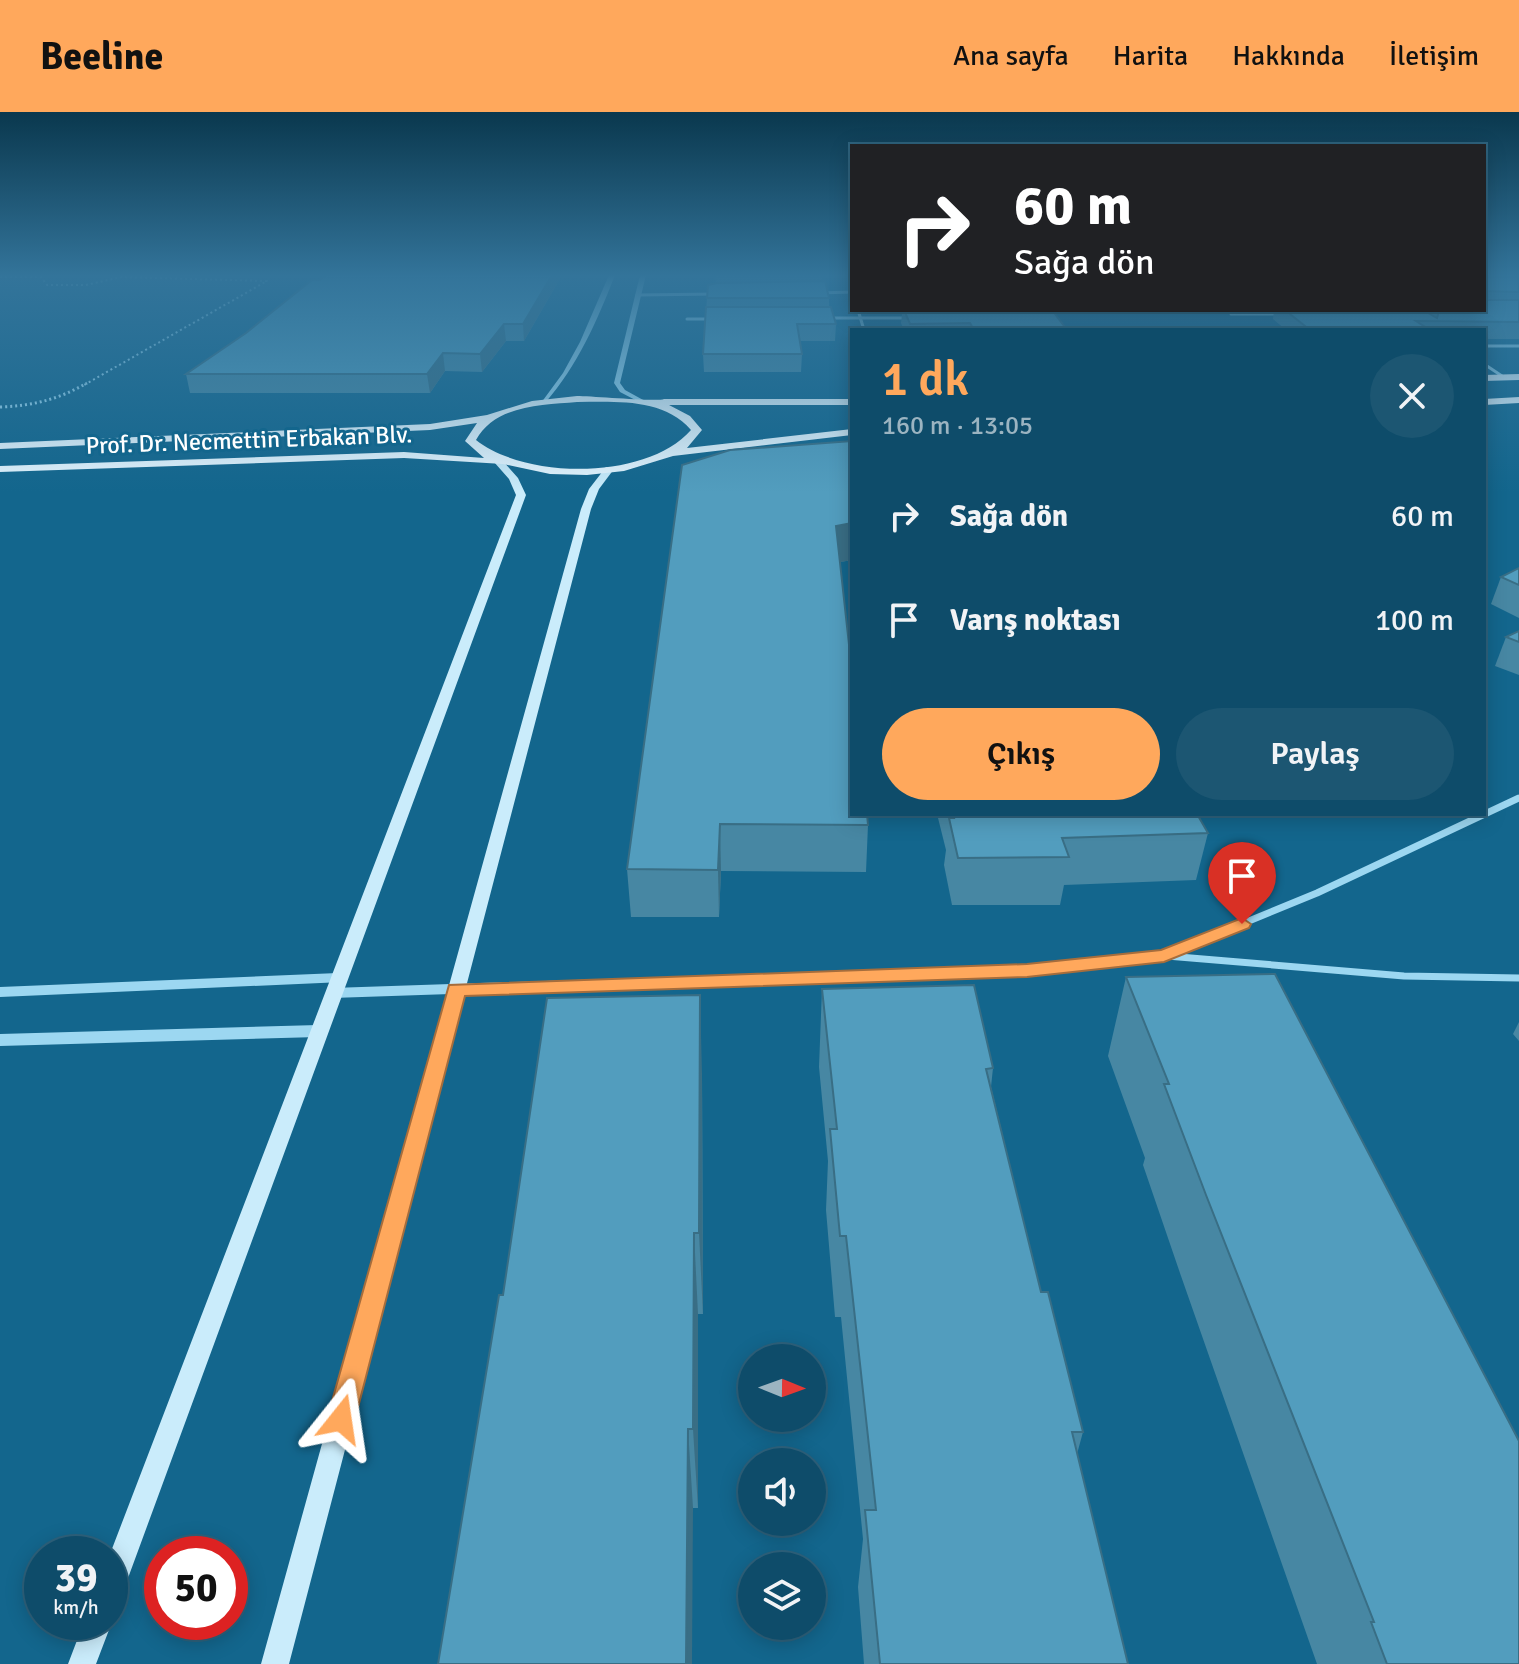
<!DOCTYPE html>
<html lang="tr">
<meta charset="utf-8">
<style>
:root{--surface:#0e4c6a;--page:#1c5672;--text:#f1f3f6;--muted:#9bb4c1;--line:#2e637e;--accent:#ffa85c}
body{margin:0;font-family:Signika,sans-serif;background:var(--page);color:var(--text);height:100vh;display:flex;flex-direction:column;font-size:30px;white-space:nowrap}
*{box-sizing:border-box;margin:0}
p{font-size:26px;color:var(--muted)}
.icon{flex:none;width:44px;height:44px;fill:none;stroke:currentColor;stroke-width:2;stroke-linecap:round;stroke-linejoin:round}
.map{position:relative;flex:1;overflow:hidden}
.drawer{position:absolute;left:850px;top:216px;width:636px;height:488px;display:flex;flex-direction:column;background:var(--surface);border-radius:0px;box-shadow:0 4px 20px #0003,0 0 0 2px var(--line)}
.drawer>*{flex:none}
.top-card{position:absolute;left:850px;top:32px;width:636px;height:168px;border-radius:0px;box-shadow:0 4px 20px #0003,0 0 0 2px var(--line);background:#202124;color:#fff;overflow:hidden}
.needle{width:52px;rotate:91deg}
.buttons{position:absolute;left:738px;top:1232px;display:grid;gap:16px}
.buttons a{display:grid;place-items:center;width:88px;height:88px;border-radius:50%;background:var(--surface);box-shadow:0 4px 20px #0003,0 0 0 2px var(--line);font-size:40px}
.speed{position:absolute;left:24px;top:1424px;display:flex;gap:16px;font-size:40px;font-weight:700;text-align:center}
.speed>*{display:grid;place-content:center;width:104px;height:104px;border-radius:50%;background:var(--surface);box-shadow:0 4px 20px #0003,0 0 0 2px var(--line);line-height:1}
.speed small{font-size:20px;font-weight:400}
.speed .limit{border:12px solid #d22;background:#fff;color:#111}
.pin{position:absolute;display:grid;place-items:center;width:68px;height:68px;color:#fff;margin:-82px -34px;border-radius:50% 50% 50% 0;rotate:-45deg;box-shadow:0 0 8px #0007}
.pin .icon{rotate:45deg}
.me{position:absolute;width:88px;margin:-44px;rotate:15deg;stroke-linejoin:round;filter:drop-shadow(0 0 6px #0008)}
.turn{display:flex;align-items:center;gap:28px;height:168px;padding:0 32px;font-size:36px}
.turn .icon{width:104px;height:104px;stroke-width:2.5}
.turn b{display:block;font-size:56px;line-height:68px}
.round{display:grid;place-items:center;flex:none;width:84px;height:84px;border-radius:42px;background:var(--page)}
.summary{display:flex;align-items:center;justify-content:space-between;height:136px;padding:0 32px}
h1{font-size:48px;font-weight:600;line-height:60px;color:var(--accent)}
.cta{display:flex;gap:16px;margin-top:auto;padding:16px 32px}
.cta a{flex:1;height:92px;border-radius:48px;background:var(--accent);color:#111;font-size:32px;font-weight:600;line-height:92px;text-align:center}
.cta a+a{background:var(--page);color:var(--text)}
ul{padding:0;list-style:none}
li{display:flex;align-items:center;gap:24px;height:104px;padding:0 32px}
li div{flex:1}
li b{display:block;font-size:30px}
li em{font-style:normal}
header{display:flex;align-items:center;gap:48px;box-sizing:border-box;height:112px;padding:0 40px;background:var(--accent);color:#111}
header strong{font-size:38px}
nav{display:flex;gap:44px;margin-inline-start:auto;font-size:28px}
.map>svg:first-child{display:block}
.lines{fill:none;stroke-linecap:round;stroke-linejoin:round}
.path-far1{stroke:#9cd7f1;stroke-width:2;stroke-dasharray:2 3;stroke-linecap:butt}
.path{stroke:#9cd7f1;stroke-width:3;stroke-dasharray:2 3;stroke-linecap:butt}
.service{stroke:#9cd7f1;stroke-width:7}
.minor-far2{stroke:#9cd7f1;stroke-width:3}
.minor-far1{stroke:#9cd7f1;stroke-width:7}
.minor{stroke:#9cd7f1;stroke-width:10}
.tertiary{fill:#9cd7f1;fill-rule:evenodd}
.secondary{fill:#caecfb;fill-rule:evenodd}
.primary{fill:#e6f6ff;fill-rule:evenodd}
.wall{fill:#4787a3}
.shaded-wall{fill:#396e85}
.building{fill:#529dbe;stroke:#396e85;stroke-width:2}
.route{fill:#ffa85c;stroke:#a66d3c;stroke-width:2}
.labels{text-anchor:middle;stroke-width:6;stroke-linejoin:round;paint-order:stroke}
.far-street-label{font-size:24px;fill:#fff;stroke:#13668d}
</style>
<header>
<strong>Beeline</strong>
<nav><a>Ana sayfa</a><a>Harita</a><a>Hakkında</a><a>İletişim</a></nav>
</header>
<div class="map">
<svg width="1519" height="1552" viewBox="0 0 1519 1552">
<rect width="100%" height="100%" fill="#13668d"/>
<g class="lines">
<!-- path-far1 -->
<polyline class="path-far1" points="0,165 41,165 47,173 86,173 121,165 267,169 84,273"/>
<!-- path -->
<path class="path" d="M0,295c33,-1 59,-8 87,-24"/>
<!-- service -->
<polyline class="service" points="1167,844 1404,864 1519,866"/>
<!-- minor-far2 -->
<g class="minor-far2">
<polyline points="817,181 852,180"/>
<polyline points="637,183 715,182"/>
<polyline points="858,198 864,218"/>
<polyline points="1231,202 1283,202"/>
<polyline points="823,206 910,206"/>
<polyline points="687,207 714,207"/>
<polyline points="1484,234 1519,234"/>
<polyline points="1484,252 1505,266"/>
</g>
<!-- minor-far1 -->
<polyline class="minor-far1" points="1178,838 1317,781 1519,686"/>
<!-- minor -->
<polyline class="minor" points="332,881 1027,858 1164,844 1183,836"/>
<!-- tertiary -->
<g class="tertiary">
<path d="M609,163h6c-18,46 -37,90 -70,128h-4l22,-30 17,-31z"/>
<polygon points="640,163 646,163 620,271 625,278 645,289 643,292 620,280 614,271"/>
<polygon points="338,861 343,862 346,866 343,870 0,885 0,875"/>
<polygon points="318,913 324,915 326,919 324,923 318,925 0,934 0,922"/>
</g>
<!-- secondary -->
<g class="secondary">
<polygon points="496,348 502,348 518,366 526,383 124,1477 120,1487 110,1491 110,1442 516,383 509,367 494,350"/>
<polygon points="606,355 614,357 599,377 591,397 289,1552 261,1552 581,397 589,377"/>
<polygon points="110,1505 112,1510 96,1552 68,1552 84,1510 110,1510"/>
</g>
<!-- primary -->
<g class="primary">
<polygon points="1519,262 1519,268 1484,269 1484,263"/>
<path d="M577,284c15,0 80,6 87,3h188v6h-183l21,11 12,14 -15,18 165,-19v6l-179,21 -49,15 -37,4 -37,-1 -47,-10 -99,-6 -404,14v-6l404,-14 80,6 -19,-17 12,-18 -47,7 -430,19v-6l430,-19 57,-9 45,-14zM577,290c40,0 86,-4 114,28 -44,50 -164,50 -215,10 19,-35 66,-35 101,-38z"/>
<polygon points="1519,285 1519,291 1484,293 1484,287"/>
</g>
</g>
<!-- wall -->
<g class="wall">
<polygon points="326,163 562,163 524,229 506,229 482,260 445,259 430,281 190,281 186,262 246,221"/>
<polygon points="715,163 823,163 822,169 829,186 829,195 836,212 835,229 800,229 802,242 801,260 704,260 703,242 707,186 716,171"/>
<polygon points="1484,165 1519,165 1519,227 1484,227 1484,218 1286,218 1273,207 1274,198 1484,198"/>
<polygon points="896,198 1052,198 1067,218 904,218 901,211 902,202 898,202"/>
<polygon points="852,329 852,448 840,450 868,713 866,760 721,759 719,805 631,805 627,757"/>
<polygon points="1519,456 1519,506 1491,492 1501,465"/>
<polygon points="1519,519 1519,563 1495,554 1506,525"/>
<polygon points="937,702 1197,702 1208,721 1196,768 1064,773 1060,793 952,793 944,753 946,738"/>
<polygon points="1126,865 1519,1552 1317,1552 1181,1164 1143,1053 1145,1046 1108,944"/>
<polygon points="822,877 993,956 991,975 1041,1180 1083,1320 1077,1342 1128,1552 864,1552 858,1475 863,1427 841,1205 835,1205 826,1098 828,1049 819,955"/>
<polygon points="1519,910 1519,929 1513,922"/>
<polygon points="702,962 703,1202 698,1202 698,1396 693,1396 503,1183"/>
</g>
<!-- shaded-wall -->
<g class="shaded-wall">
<polygon points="552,163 562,163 524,229 523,212"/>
<polygon points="504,212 506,229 482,260 480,242"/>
<polygon points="443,241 445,259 430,281 427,262"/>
<polygon points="852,411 852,448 835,451 836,414"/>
<polygon points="720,712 721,759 719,805 718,758"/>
<polygon points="700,883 702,962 703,1202 699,1121"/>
<polygon points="694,1121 698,1202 698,1396 693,1317"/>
<polygon points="688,1317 693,1396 692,1552 686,1552"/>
</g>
<!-- building -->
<g class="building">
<polygon points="326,163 552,163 523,212 504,212 480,242 443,241 427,262 186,262 246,221 312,168 320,168"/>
<polygon points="1484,165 1518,165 1519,180 1484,179"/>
<polygon points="825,169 829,186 707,186 708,173 717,171"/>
<polygon points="1484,188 1519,188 1519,210 1416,209 1430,218 1310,218 1285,198 1423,198 1437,206 1439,199 1438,198 1484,198"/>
<polygon points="706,195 831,195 836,212 797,212 802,242 703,242"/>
<polygon points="904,198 1052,198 1067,218 974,218 970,211 910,212"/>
<polygon points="852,329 852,411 836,414 852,560 852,702 867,702 868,713 720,712 718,758 627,757 682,353 730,338"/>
<polygon points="1519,456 1519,473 1501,465"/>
<polygon points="1519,519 1519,530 1506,525"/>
<polygon points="953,702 1197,702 1208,721 1062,726 1069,745 958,746 949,706 954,706"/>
<polygon points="1275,862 1519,1329 1519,1552 1387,1552 1371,1510 1374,1510 1206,1083 1164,972 1169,972 1126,865"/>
<polygon points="974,873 993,956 986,957 1041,1180 1048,1180 1083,1320 1072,1320 1128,1552 880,1552 865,1398 876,1398 846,1124 840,1124 830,1017 837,1017 822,877"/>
<polygon points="700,883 699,1121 694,1121 693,1317 688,1317 686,1552 438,1552 499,1183 503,1183 547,886"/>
</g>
<!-- sky -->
<linearGradient id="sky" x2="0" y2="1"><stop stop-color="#0a384e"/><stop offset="0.43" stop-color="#33749a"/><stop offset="1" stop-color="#33749a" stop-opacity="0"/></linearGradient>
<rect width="1519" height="380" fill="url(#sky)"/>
<!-- route -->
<polygon class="route" points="1242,806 1251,812 1249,816 1164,850 1027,865 465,884 355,1307 351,1316 341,1320 331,1316 327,1307 449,873 1027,852 1161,838"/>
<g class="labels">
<!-- far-street labels -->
<g class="far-street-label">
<text transform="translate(249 328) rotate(-2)" y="8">Prof. Dr. Necmettin Erbakan Blv.</text>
</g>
</g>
</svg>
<div class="buttons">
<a><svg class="needle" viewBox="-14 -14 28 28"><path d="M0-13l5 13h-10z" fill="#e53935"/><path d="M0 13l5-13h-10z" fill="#9bb4c1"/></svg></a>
<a><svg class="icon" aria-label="sound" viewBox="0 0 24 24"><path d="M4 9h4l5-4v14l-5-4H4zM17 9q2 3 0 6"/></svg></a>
<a><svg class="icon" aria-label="layers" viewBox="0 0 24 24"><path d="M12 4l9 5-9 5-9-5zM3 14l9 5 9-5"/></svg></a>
</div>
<div class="speed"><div>39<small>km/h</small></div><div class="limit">50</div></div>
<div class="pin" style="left:1242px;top:812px;background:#d93025"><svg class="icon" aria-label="arrive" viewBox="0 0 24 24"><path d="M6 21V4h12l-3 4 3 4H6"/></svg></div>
<svg class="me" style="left:341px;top:1307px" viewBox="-20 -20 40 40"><path d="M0-17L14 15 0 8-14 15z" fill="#ffa85c" stroke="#fff" stroke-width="4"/></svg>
<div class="top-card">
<div class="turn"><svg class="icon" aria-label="right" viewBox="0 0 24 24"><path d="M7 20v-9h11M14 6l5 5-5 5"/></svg><div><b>60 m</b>Sağa dön</div></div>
</div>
<section class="drawer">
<div class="summary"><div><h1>1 dk</h1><p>160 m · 13:05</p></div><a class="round"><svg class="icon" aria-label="close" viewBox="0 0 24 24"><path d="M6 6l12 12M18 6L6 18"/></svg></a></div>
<ul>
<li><svg class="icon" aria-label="right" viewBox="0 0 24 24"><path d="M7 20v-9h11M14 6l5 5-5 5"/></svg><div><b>Sağa dön</b></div><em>60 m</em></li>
<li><svg class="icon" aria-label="arrive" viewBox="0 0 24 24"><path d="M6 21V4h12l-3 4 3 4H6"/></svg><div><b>Varış noktası</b></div><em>100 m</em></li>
</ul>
<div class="cta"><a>Çıkış</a><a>Paylaş</a></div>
</section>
</div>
